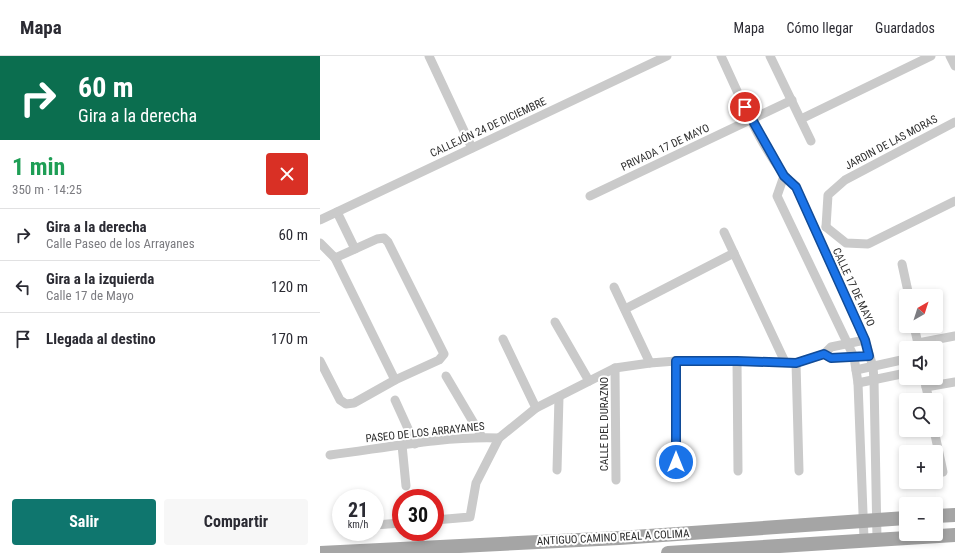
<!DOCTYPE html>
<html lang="es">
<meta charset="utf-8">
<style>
:root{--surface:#fff;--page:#f7f7f7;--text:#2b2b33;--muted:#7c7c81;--line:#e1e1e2;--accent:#0f766e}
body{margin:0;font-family:"Roboto Condensed",sans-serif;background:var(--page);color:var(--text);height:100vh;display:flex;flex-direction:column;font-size:15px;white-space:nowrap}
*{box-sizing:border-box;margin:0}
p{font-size:13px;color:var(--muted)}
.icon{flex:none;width:22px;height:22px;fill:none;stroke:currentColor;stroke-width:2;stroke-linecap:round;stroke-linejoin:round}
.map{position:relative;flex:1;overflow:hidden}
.details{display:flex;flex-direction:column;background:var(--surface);width:320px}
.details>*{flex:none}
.banner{background:#0b6e4f;color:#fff;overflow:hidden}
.needle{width:26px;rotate:39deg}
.controls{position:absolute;left:579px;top:233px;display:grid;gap:8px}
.controls a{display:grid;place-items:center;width:44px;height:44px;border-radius:4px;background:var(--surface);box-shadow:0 2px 6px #0003;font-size:20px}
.speed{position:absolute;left:12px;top:433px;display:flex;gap:8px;font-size:20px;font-weight:700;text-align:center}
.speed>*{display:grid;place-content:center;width:52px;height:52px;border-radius:50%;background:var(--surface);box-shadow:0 2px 6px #0003;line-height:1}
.speed small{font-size:10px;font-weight:400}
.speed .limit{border:6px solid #d22;background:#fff;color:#111}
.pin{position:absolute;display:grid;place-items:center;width:34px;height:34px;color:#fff;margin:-17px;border:2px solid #fff;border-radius:50%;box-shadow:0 1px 4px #0007}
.me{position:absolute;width:44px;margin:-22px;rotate:0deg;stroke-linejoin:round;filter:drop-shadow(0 0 3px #0008)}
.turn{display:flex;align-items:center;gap:14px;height:84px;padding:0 12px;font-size:18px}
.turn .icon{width:52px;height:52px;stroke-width:2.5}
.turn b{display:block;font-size:28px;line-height:34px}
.round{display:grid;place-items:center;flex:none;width:42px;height:42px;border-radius:4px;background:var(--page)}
.overview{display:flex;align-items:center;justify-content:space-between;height:68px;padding:0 12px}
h1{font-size:24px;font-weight:700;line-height:30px;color:#1e9e55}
.button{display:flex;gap:8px;margin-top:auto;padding:8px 12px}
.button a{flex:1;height:46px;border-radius:4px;background:var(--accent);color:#fff;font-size:16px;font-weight:700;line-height:46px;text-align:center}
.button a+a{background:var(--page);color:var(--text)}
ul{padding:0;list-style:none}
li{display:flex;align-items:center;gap:12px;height:52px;padding:0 12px;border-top:1px solid var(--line)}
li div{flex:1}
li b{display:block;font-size:15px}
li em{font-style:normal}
header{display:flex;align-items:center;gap:24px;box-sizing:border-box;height:56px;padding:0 20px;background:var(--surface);border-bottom:1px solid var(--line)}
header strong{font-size:19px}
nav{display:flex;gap:22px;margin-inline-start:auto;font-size:14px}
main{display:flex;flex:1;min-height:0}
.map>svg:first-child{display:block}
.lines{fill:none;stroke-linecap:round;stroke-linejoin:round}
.minor{stroke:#cacaca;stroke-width:9}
.primary{stroke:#a5a5a5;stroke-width:14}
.route-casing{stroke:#114b97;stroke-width:10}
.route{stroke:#1a73e8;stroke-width:7}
.labels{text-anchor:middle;stroke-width:4;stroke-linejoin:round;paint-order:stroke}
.street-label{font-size:11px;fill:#2d2d2d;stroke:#fff}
</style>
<header>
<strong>Mapa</strong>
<nav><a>Mapa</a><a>Cómo llegar</a><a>Guardados</a></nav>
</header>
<main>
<section class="details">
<div class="banner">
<div class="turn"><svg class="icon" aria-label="right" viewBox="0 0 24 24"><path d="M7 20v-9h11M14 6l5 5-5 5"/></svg><div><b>60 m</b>Gira a la derecha</div></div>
</div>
<div class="overview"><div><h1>1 min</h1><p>350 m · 14:25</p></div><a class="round" style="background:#d93025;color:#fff"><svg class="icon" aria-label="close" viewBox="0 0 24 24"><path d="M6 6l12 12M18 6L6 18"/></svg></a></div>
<ul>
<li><svg class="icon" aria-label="right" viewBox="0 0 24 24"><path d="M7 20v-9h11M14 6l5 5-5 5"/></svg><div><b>Gira a la derecha</b><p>Calle Paseo de los Arrayanes</p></div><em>60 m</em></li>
<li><svg class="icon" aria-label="left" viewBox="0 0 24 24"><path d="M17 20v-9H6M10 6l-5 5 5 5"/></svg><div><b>Gira a la izquierda</b><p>Calle 17 de Mayo</p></div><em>120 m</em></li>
<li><svg class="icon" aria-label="arrive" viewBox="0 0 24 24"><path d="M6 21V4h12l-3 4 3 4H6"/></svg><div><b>Llegada al destino</b></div><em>170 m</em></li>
</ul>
<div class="button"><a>Salir</a><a>Compartir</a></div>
</section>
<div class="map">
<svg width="635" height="497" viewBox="0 0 635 497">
<rect width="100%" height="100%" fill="#fff"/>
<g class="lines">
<!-- minor -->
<g class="minor">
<polyline points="109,0 152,92"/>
<path d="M401,0c18,38 44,104 75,131l69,153 8,27 1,13 3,159"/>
<polyline points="450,0 491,85"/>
<polyline points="630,0 635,10"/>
<polyline points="481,63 611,0"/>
<polyline points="464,120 457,140 534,301 538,327 544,483"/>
<polyline points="270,140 472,44"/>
<polyline points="17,156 35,193"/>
<polyline points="0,164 347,0"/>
<polyline points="506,171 508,139 525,124 635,66"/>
<polyline points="506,171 526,187 548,188 635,145"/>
<polyline points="404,176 465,306"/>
<polyline points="0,187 15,202 57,183 64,182 68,186 124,298 119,304 75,324 34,347 26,348 20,344 0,305"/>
<polyline points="15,202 75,324"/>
<polyline points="582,208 589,240"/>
<polyline points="294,231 330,307"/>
<polyline points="305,253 414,197"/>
<polyline points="235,266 269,325"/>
<polyline points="594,270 599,292"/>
<polyline points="183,283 216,352"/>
<polyline points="598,287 635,280"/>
<polyline points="504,298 511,302 549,300"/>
<polyline points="417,305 418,415"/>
<polyline points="476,307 479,415"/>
<polyline points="295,312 296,424"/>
<polyline points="536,314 586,303"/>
<polyline points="126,320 162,381"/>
<polyline points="604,322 609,344"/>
<polyline points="538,327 586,317"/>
<polyline points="606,331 635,326"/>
<polyline points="75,344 95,388"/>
<polyline points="614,374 623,416"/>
<polyline points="82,389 86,430"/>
<path d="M10,399c55,-7 113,-19 169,-17"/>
<polyline points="237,414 239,341"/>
<polyline points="356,421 356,305"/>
<polyline points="115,464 150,461 156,427 179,382 216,352 295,312 330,307 356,305 417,305 476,307 504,298 511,291 545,284"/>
<polyline points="55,469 81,467"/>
</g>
<!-- primary -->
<g class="primary">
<polyline points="616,460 635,459"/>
<polyline points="0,497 299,482 586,462"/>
<polyline points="348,497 635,479"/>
</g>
</g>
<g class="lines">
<defs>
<polyline id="route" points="356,406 356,305 417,305 476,307 504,298 511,302 549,300 545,284 476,131 464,120 425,51"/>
</defs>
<!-- route casing -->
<use href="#route" class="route-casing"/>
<!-- route -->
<use href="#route" class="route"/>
</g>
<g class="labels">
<!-- street labels -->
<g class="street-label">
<text transform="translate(168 71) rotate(-25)" y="4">CALLEJÓN 24 DE DICIEMBRE</text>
<text transform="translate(571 86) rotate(-28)" y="4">JARDIN DE LAS MORAS</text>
<text transform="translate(345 91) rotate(-25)" y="4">PRIVADA 17 DE MAYO</text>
<text transform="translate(534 231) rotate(65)" y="4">CALLE 17 DE MAYO</text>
<text transform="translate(284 368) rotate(-90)" y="4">CALLE DEL DURAZNO</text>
<text transform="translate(105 376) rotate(-6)" y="4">PASEO DE LOS ARRAYANES</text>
<text transform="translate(293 481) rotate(-3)" y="4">ANTIGUO CAMINO REAL A COLIMA</text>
</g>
</g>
</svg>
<div class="controls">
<a><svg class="needle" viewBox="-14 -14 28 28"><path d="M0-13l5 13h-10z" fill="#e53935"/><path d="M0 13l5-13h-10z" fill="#7c7c81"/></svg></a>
<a><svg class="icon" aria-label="sound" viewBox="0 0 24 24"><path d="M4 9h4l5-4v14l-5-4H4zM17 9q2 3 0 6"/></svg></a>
<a><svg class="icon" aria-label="search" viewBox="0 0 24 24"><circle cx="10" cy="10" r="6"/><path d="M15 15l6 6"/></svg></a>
<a>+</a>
<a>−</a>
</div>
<div class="speed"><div>21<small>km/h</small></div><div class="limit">30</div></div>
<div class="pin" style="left:425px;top:51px;background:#d93025"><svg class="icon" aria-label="arrive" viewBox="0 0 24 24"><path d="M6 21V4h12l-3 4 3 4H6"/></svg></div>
<svg class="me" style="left:356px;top:406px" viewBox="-20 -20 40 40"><circle r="17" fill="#1a73e8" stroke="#fff" stroke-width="3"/><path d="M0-11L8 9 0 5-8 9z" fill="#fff"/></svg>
</div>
</main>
